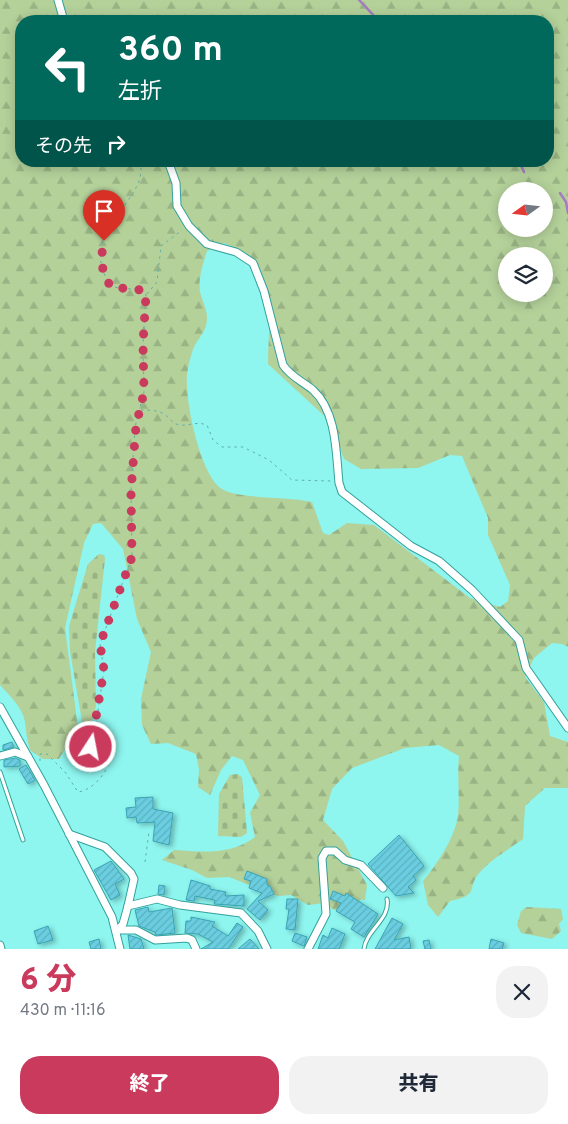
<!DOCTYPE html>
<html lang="ja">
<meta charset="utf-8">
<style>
:root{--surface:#fff;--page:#f2f2f3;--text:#1f2937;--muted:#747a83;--accent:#ca3a5d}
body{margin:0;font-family:Overpass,"Noto Sans JP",sans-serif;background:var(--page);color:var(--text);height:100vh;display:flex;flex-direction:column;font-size:19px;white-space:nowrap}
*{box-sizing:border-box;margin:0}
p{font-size:16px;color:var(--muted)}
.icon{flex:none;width:28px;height:28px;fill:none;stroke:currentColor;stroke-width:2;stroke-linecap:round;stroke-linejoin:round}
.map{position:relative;height:949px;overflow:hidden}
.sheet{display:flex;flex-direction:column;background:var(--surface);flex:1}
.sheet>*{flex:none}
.guide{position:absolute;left:15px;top:15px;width:539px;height:152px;border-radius:20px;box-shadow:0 2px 12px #0003;background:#00695c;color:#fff;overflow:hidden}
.needle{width:32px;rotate:255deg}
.buttons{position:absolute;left:498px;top:182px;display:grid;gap:10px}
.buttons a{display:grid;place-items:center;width:55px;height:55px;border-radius:50%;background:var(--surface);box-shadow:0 2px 12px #0003;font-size:25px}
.pin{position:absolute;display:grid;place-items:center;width:42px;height:42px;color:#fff;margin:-51px -21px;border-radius:50% 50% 50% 0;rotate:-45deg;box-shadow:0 0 5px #0007}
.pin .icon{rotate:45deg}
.me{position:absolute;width:55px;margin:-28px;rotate:11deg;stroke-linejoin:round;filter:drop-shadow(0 0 4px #0008)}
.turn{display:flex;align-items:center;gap:18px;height:105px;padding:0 20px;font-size:22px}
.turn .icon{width:65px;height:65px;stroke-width:2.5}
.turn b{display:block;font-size:35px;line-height:42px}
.then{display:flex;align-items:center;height:48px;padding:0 20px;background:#0003;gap:10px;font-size:19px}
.round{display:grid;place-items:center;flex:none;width:52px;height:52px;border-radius:20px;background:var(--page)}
.headline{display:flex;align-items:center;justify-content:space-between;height:85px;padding:0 20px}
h1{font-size:30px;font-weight:800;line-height:38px;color:var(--accent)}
.cta{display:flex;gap:10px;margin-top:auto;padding:10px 20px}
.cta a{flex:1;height:58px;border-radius:20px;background:var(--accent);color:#fff;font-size:20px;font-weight:800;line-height:58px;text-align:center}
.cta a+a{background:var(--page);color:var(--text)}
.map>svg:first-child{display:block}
.forest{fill:url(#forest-firs);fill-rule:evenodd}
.cemetery{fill:url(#cemetery-stones)}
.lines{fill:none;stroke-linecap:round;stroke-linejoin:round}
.stream{stroke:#a47cbf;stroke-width:2.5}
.building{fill:url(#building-hatch);stroke:#3aa3b4;filter:url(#shadow)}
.service-casing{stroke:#34a19c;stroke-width:5}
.minor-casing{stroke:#34a19c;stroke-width:9}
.path{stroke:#60aeaa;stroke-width:1;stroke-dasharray:2.5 4;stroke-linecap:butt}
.service{stroke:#fff;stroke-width:3}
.minor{stroke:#fff;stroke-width:7}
.route{stroke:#ca3a5d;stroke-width:9;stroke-dasharray:0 16.2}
</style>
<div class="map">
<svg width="568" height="949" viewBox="0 0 568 949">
<defs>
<pattern id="forest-firs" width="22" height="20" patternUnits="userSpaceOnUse" patternTransform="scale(1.25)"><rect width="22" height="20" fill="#b4d19a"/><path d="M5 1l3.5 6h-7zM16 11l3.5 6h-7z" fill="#99b384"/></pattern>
<pattern id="cemetery-stones" width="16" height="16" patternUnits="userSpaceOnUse" patternTransform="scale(1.25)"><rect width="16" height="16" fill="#b4d19a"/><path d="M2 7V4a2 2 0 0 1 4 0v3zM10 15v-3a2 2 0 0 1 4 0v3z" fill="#99b384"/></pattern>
<pattern id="building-hatch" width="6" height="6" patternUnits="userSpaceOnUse" patternTransform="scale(1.25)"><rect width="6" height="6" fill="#6acee0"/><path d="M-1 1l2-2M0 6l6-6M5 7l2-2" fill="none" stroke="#5ab0c0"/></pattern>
<filter id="shadow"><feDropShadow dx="3" dy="2" stdDeviation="2.5" flood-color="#0004"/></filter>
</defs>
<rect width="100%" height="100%" fill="#8ef5ef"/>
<!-- forest -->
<g class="forest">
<path d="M0,0h568v647l-6,-3 -10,-1 -18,15 -9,19 19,25 6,34 18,6v46h-23l-20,18 -2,33c-14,10 -31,20 -43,33 -15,17 2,22 -30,29l-12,16 -10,-12 -5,-24c13,-15 33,-45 35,-66 2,-19 -1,-38 1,-59l-20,-11 -34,3 -53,20 -20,21 -9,31 20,21 24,44 -2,15 -4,-1 -6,7 -21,4 -10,-7 -16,2 -17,-10 -13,1 -49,-19 -22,1 -15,-8 -30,-10 12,-10c30,2 57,5 81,-13l-5,-24 10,-18 -17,-35 -11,-4 -11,14 -11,25 -12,-8 1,-18 -3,-15 -28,-11 -17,1 -9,-19 -1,-26 10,-47 -14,-33 -14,-70 -22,-26 -8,1 -9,19 -19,85 13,100 -19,31h-16l-13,-9c-3,-10 -4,-18 -5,-28 -2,-14 -16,-27 -25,-37zM21,21h527v140h-527zM506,191h38v38h-38zM224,243c58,23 44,71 44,121l63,58 13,37 17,10 57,-1 32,-13 12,1 26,62v17l22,50 -2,16 -8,6 -30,-9 -96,-73 -27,-2 -18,12 -6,-2 -11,-31c-23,-6 -78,-2 -93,-15 -20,-18 -34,-86 -32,-112 1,-8 4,-22 8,-30 5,-9 12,-15 12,-27 0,-8 -5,-18 -7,-26 -2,-14 3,-28 7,-41zM506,256h38v38h-38z"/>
<polygon points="527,907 561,909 563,919 559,924 561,931 552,939 521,933 517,925 521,911"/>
</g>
<!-- cemetery -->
<g class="cemetery">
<polygon points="99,554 104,555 105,559 95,652 96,706 89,732 84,733 70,651 69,626 88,564"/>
<polygon points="237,774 242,777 247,833 241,837 218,836 219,794 230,775"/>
</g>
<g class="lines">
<!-- stream -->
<g class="stream">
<polyline points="359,0 379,21"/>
<polyline points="519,161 524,172"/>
<polyline points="560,193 566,202 568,213"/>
</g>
</g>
<!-- building -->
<g class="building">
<polygon points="12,742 14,747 3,750 3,745"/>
<polygon points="15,758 20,760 20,766 4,767 4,760"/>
<polygon points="26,765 35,780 28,784 19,769"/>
<polygon points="153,797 153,809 173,813 169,845 153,841 155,822 137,823 136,817 127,818 126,808 136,807 135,798"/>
<polygon points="399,835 424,866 413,876 416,880 408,887 414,893 396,896 368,864"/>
<polygon points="111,861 124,879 115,884 120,895 111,900 94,870"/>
<polygon points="247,871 267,879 267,885 270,886 274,894 258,901 268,910 260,920 247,909 262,893 249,888 251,881 244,879"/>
<polygon points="191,880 210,886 210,889 226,892 225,896 244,895 244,906 214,904 215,900 195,896 194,901 186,900"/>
<polygon points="159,885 165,886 164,895 158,894"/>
<polygon points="333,891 345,896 346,893 378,914 364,937 351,929 355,922 336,911 341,903 330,899"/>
<polygon points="287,899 298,899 295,930 286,929 289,909 286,909"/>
<polygon points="148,907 149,912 172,908 175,933 156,935 155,932 139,926 135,910"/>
<polygon points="191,917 215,922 212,926 228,936 237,923 243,927 228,949 201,949 213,942 198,934 185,933 186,921 191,921"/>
<polygon points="392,918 403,924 394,940 409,937 411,949 375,949"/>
<polygon points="48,926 53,940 38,944 34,931"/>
<polygon points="332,928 345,934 339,949 318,949 323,935 328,938"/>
<polygon points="295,933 307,937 304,946 292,941"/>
<polygon points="128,935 141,939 144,949 130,949"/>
<polygon points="99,939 101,949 91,949 89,942"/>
<polygon points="250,939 259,949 238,949"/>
<polygon points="491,939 504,943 502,949 489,949"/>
<polygon points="429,940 431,949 425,949 423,941"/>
</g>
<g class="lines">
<defs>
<g id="service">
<polyline points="0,772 23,840"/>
<path d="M364,949c2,-19 27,-30 23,-50"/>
</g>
<g id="minor">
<polyline points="58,0 64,21"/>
<path d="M168,161l8,22 1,23 12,20 18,18 29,8 17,11 11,28 19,74c8,12 19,16 30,25 24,22 23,63 26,93l3,9 69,54 28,15 33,29 47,50 7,28 42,60"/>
<polyline points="0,707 44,785 112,917 120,949"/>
<polyline points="0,756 15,752 28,757"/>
<polyline points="69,834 105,847 131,873 134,879 128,906"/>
<polyline points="120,930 136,930 155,940 187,938 192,940 196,949"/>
<polyline points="117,931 123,924 128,906 157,899 180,905 241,913 258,931 267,949"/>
<polyline points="0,945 1,949"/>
<polyline points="308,949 326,914 322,858 326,851 335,851 345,860 361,865 383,888"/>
</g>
</defs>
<!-- service casing -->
<use href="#service" class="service-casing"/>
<!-- minor casing -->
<use href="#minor" class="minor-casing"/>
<!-- path -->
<g class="path">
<polyline points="147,294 157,282 161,246 182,230"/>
<path d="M141,410c7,0 16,0 23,4 6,4 8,10 16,11 10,1 16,-4 27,0l6,15 9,7h21l26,13 23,20 39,1"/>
<path d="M40,761v-7h7l18,18 13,20c15,-2 29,-19 32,-33l-24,3 -5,-5 2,-6 8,-4 3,-9 10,-68 -4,-26 32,-87 -1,-66 4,-64 9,-35 -1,-49 3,-48 -3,-5 -32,-3c-38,-59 40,-84 29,-126"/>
<polyline points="145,862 149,832"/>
</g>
<!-- service -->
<use href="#service" class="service"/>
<!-- minor -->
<use href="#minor" class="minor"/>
</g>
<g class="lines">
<!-- route -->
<path class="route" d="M91,747l13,-77 -4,-26 32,-87 -1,-66 5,-65 8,-34 -1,-49 3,-48 -4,-5 -31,-3c-10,-16 -11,-27 -7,-46"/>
</g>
</svg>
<div class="buttons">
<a><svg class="needle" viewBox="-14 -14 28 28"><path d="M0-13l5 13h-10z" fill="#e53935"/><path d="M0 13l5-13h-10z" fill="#747a83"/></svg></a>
<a><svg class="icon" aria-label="layers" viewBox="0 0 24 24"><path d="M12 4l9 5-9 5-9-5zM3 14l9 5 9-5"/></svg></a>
</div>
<div class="pin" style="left:104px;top:241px;background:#d93025"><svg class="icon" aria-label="arrive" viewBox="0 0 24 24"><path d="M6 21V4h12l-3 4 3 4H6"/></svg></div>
<svg class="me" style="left:91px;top:747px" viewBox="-20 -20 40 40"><circle r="17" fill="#ca3a5d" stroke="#fff" stroke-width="3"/><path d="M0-11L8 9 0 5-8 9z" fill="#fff"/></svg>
<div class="guide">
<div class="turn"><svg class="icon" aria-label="left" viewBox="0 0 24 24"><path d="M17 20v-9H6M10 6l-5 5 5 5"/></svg><div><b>360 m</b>左折</div></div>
<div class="then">その先<svg class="icon" aria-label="right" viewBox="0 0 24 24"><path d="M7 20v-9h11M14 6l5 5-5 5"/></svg></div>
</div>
</div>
<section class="sheet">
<div class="headline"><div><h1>6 分</h1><p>430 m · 11:16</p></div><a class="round"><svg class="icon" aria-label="close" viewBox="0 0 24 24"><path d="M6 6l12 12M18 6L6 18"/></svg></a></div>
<div class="cta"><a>終了</a><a>共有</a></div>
</section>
